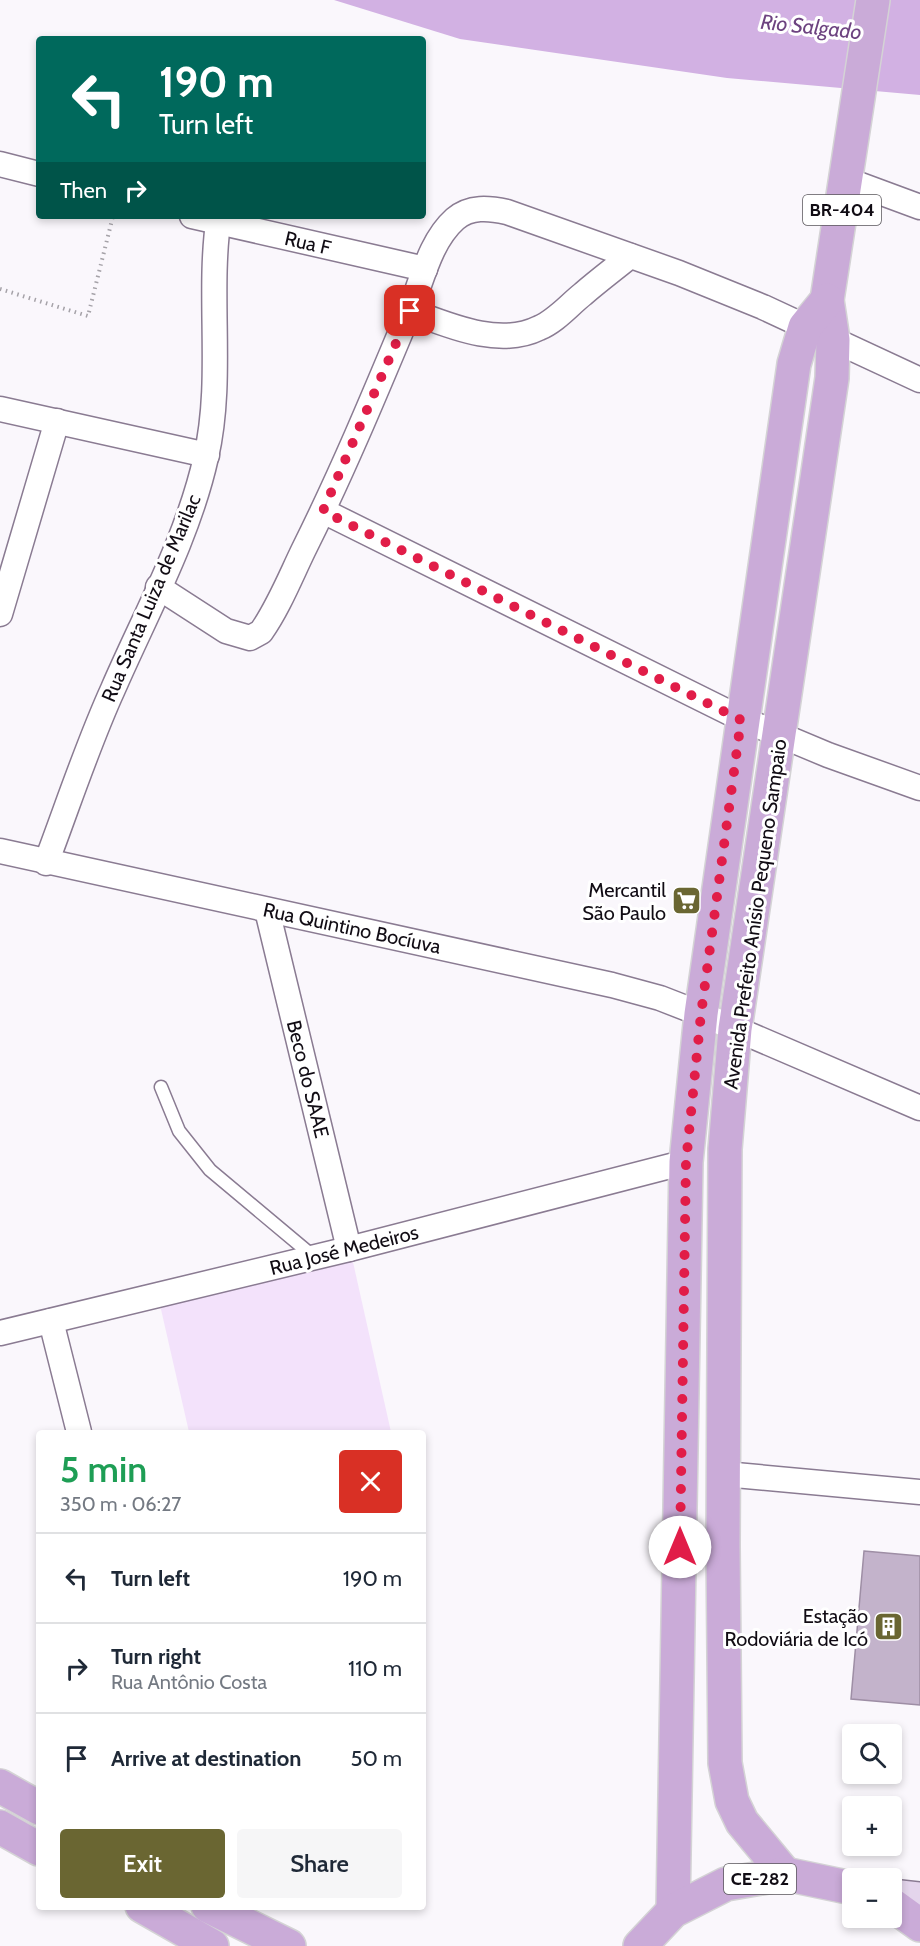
<!DOCTYPE html>
<meta charset="utf-8">
<style>
:root{--surface:#fff;--page:#f6f6f7;--text:#1f2937;--muted:#747a83;--line:#e0e1e3;--accent:#6a6632}
body{margin:0;font-family:Cabin,sans-serif;background:var(--page);color:var(--text);height:100vh;display:flex;flex-direction:column;font-size:22px;white-space:nowrap}
*{box-sizing:border-box;margin:0}
p{font-size:20px;color:var(--muted)}
.icon{flex:none;width:33px;height:33px;fill:none;stroke:currentColor;stroke-width:2;stroke-linecap:round;stroke-linejoin:round}
.map{position:relative;flex:1;overflow:hidden}
.details{position:absolute;left:36px;top:1430px;width:390px;height:480px;display:flex;flex-direction:column;background:var(--surface);border-radius:6px;box-shadow:0 3px 9px #0003}
.details>*{flex:none}
.guide{position:absolute;left:36px;top:36px;width:390px;height:183px;border-radius:6px;box-shadow:0 3px 9px #0003;background:#00695c;color:#fff;overflow:hidden}
.tools{position:absolute;left:842px;top:1724px;display:grid;gap:12px}
.tools a{display:grid;place-items:center;width:60px;height:60px;border-radius:6px;background:var(--surface);box-shadow:0 3px 9px #0003;font-size:30px}
.pin{position:absolute;display:grid;place-items:center;width:51px;height:51px;color:#fff;margin:-26px;border-radius:12px;box-shadow:0 3px 9px #0006}
.me{position:absolute;width:66px;margin:-33px;rotate:0deg;stroke-linejoin:round;filter:drop-shadow(0 0 4px #0008)}
.turn{display:flex;align-items:center;gap:21px;height:126px;padding:0 24px;font-size:27px}
.turn .icon{width:78px;height:78px;stroke-width:2.5}
.turn b{display:block;font-size:42px;line-height:51px}
.then{display:flex;align-items:center;height:57px;padding:0 24px;background:#0003;gap:12px;font-size:22px}
.round{display:grid;place-items:center;flex:none;width:63px;height:63px;border-radius:6px;background:var(--page)}
.head{display:flex;align-items:center;justify-content:space-between;height:102px;padding:0 24px}
h1{font-size:36px;font-weight:600;line-height:45px;color:#1e9e55}
.primary-button{display:flex;gap:12px;margin-top:auto;padding:12px 24px}
.primary-button a{flex:1;height:69px;border-radius:6px;background:var(--accent);color:#fff;font-size:24px;font-weight:600;line-height:69px;text-align:center}
.primary-button a+a{background:var(--page);color:var(--text)}
ul{padding:0;list-style:none}
li{display:flex;align-items:center;gap:18px;height:90px;padding:0 24px;border-top:2px solid var(--line)}
li div{flex:1}
li b{display:block;font-size:22px}
li em{font-style:normal}
.map>svg:first-child{display:block}
.green{fill:#f3e2fb}
.water{fill:#d2b1e3}
.building{fill:#c3b3cb;stroke:#9e8ea5;stroke-width:1.5}
.lines{fill:none;stroke-linecap:round;stroke-linejoin:round}
.lane-casing{stroke:#8a7b92;stroke-width:15}
.street-casing{stroke:#8a7b92;stroke-width:27}
.secondary-casing{stroke:#8a7b92;stroke-width:36}
.primary-casing{stroke:#d4d3d5;stroke-width:36}
.path{stroke:#a5a2a8;stroke-width:4;stroke-dasharray:1.5 4.5;stroke-linecap:butt}
.lane{stroke:#fff;stroke-width:12}
.street{stroke:#fff;stroke-width:24}
.secondary{stroke:#e4d5ec;stroke-width:33}
.primary{stroke:#caabd8;stroke-width:33}
.route{stroke:#e11d48;stroke-width:10;stroke-dasharray:0 18}
.labels{text-anchor:middle;stroke-width:6;stroke-linejoin:round;paint-order:stroke}
.shield{fill:#fff;stroke:#58555a;stroke-width:1.5}
.shield-label{font-size:18px;font-weight:bold;fill:#110c14}
.street-label{font-size:20px;fill:#110c14;stroke:#fff}
.poi-label{font-size:20px;fill:#110c14;stroke:#fff;text-anchor:end}
.water-label{font-size:21px;font-style:italic;fill:#6d4380;stroke:#fff}
</style>
<div class="map">
<svg width="920" height="1946" viewBox="0 0 920 1946">
<rect width="100%" height="100%" fill="#faf7fc"/>
<!-- green -->
<polygon class="green" points="353,1262 391,1432 189,1432 160,1305"/>
<!-- water -->
<polygon class="water" points="334,0 920,0 920,95 727,78 460,39"/>
<!-- building -->
<polygon class="building" points="864,1551 920,1556 920,1705 851,1699"/>
<g class="lines">
<defs>
<polyline id="lane" points="161,1087 179,1131 210,1170 314,1257"/>
<g id="street">
<polyline points="0,164 39,174"/>
<polyline points="847,180 920,207"/>
<polyline points="192,216 425,269"/>
<path d="M410,311c38,14 89,37 129,17 17,-7 30,-23 44,-34 15,-13 31,-25 47,-38"/>
<polyline points="0,409 207,455"/>
<polyline points="323,511 742,719 828,755 920,788"/>
<path d="M158,587l68,44 24,7 11,-6c17,-24 29,-54 42,-81 38,-76 71,-155 104,-234 14,-31 21,-74 48,-98 15,-13 34,-11 52,-7l172,61 84,34 157,73"/>
<polyline points="0,614 57,421"/>
<polyline points="0,851 612,985 660,998 701,1014 920,1108"/>
<path d="M46,863c22,-58 41,-117 67,-174 33,-76 75,-151 93,-232 18,-78 1,-163 13,-241"/>
<polyline points="267,910 349,1249"/>
<polyline points="51,1321 79,1432"/>
<polyline points="0,1333 349,1249 686,1162"/>
<polyline points="724,1474 920,1492"/>
</g>
<polyline id="secondary" points="891,1896 920,1899"/>
<g id="primary">
<polyline points="0,1786 39,1808"/>
<polyline points="0,1827 39,1849"/>
<polyline points="785,1874 742,1822 732,1801 725,1763 723,1546 725,1149 735,1029 832,378 833,340 827,300 873,0"/>
<polyline points="891,1904 920,1925"/>
<polyline points="142,1906 212,1946"/>
<polyline points="208,1906 289,1946"/>
<polyline points="673,1911 686,1162 701,1014 794,364 805,327 827,300"/>
<polyline points="640,1946 673,1911 726,1884 785,1874 852,1888"/>
</g>
</defs>
<!-- lane casing -->
<use href="#lane" class="lane-casing"/>
<!-- street casing -->
<use href="#street" class="street-casing"/>
<!-- secondary casing -->
<use href="#secondary" class="secondary-casing"/>
<!-- primary casing -->
<use href="#primary" class="primary-casing"/>
<!-- path -->
<polyline class="path" points="0,289 88,316 113,216"/>
<!-- lane -->
<use href="#lane" class="lane"/>
<!-- street -->
<use href="#street" class="street"/>
<!-- secondary -->
<use href="#secondary" class="secondary"/>
<!-- primary -->
<use href="#primary" class="primary"/>
</g>
<g class="lines">
<!-- route -->
<polyline class="route" points="410,311 323,511 741,720 701,1014 686,1162 680,1547"/>
</g>
<!-- icons -->
<defs>
<symbol id="supermarket-square" viewBox="-11 -11 22 22"><rect x="-9" y="-9" width="18" height="18" rx="4" fill="#6a6632" stroke="#fff"/><path d="M-6-5.5h2.5l.6 2H6L4.5 2H-2.5L-4.4-4H-6ZM-1.5 3.2a1.3 1.3 0 1 0 .1 0ZM3 3.2a1.3 1.3 0 1 0 .1 0Z" fill="#fff"/></symbol>
<symbol id="building-square" viewBox="-11 -11 22 22"><rect x="-9" y="-9" width="18" height="18" rx="4" fill="#6a6632" stroke="#fff"/><path d="M-4-6H4V6H1V3H-1V6H-4ZM-2.5-4.3h1.7v1.8h-1.7ZM.8-4.3h1.7v1.8H.8ZM-2.5-1h1.7V.8h-1.7ZM.8-1h1.7V.8H.8Z" fill="#fff"/></symbol>
</defs>
<g fill-rule="evenodd">
<use href="#supermarket-square" x="670" y="884" width="33" height="33"/>
<use href="#building-square" x="872" y="1610" width="33" height="33"/>
</g>
<g class="labels">
<!-- shield labels -->
<g class="shield">
<rect x="803" y="195" width="78" height="30" rx="4.5"/>
<rect x="724" y="1864" width="72" height="30" rx="4.5"/>
</g>
<g class="shield-label">
<text x="842" y="216">BR-404</text>
<text x="760" y="1885">CE-282</text>
</g>
<!-- street labels -->
<g class="street-label">
<text transform="translate(308 243) rotate(13)" y="7">Rua F</text>
<text transform="translate(151 598) rotate(-67)" y="7">Rua Santa Luiza de Marilac</text>
<text transform="translate(755 914) rotate(-82)" y="7">Avenida Prefeito Anísio Pequeno Sampaio</text>
<text transform="translate(352 928) rotate(12)" y="7">Rua Quintino Bocíuva</text>
<text transform="translate(308 1079) rotate(76)" y="7">Beco do SAAE</text>
<text transform="translate(344 1250) rotate(-14)" y="7">Rua José Medeiros</text>
</g>
<!-- poi labels -->
<g class="poi-label">
<text x="666" y="897">Mercantil<tspan x="666" dy="23">São Paulo</tspan></text>
<text x="868" y="1623">Estação<tspan x="868" dy="23">Rodoviária de Icó</tspan></text>
</g>
<!-- water labels -->
<g class="water-label">
<text transform="translate(811 27) rotate(6)" y="7">Rio Salgado</text>
</g>
</g>
</svg>
<div class="tools">
<a><svg class="icon" aria-label="search" viewBox="0 0 24 24"><circle cx="10" cy="10" r="6"/><path d="M15 15l6 6"/></svg></a>
<a>+</a>
<a>−</a>
</div>
<div class="pin" style="left:410px;top:311px;background:#d93025"><svg class="icon" aria-label="arrive" viewBox="0 0 24 24"><path d="M6 21V4h12l-3 4 3 4H6"/></svg></div>
<svg class="me" style="left:680px;top:1547px" viewBox="-20 -20 40 40"><circle r="19" fill="#fff"/><path d="M0-13L10 11 0 6-10 11z" fill="#e11d48"/></svg>
<div class="guide">
<div class="turn"><svg class="icon" aria-label="left" viewBox="0 0 24 24"><path d="M17 20v-9H6M10 6l-5 5 5 5"/></svg><div><b>190 m</b>Turn left</div></div>
<div class="then">Then<svg class="icon" aria-label="right" viewBox="0 0 24 24"><path d="M7 20v-9h11M14 6l5 5-5 5"/></svg></div>
</div>
<section class="details">
<div class="head"><div><h1>5 min</h1><p>350 m · 06:27</p></div><a class="round" style="background:#d93025;color:#fff"><svg class="icon" aria-label="close" viewBox="0 0 24 24"><path d="M6 6l12 12M18 6L6 18"/></svg></a></div>
<ul>
<li><svg class="icon" aria-label="left" viewBox="0 0 24 24"><path d="M17 20v-9H6M10 6l-5 5 5 5"/></svg><div><b>Turn left</b></div><em>190 m</em></li>
<li><svg class="icon" aria-label="right" viewBox="0 0 24 24"><path d="M7 20v-9h11M14 6l5 5-5 5"/></svg><div><b>Turn right</b><p>Rua Antônio Costa</p></div><em>110 m</em></li>
<li><svg class="icon" aria-label="arrive" viewBox="0 0 24 24"><path d="M6 21V4h12l-3 4 3 4H6"/></svg><div><b>Arrive at destination</b></div><em>50 m</em></li>
</ul>
<div class="primary-button"><a>Exit</a><a>Share</a></div>
</section>
</div>
